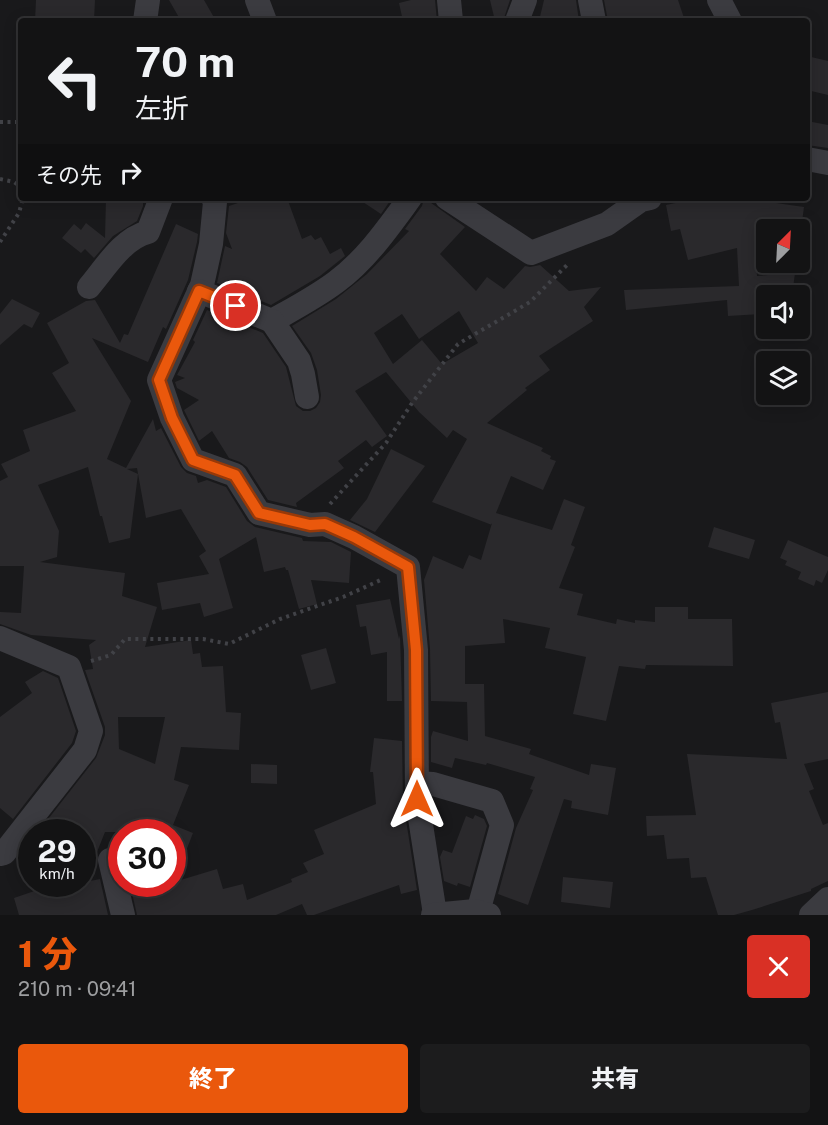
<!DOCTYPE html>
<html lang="ja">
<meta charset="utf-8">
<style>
:root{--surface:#131314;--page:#1c1c1d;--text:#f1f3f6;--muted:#9d9ea0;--line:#323234;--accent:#ea580c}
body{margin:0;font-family:"Public Sans","Noto Sans JP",sans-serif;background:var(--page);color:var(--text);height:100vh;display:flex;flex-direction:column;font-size:22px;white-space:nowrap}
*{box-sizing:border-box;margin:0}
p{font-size:20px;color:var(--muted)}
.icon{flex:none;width:33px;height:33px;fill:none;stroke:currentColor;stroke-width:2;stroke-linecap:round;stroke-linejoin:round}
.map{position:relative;height:915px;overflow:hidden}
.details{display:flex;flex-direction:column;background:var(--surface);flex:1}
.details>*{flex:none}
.top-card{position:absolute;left:18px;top:18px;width:792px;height:183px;border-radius:6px;box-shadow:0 3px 15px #0003,0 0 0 2px var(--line);background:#131314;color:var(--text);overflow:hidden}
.needle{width:39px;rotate:24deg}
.controls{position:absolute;left:756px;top:219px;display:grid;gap:12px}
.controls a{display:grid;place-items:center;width:54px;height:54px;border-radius:6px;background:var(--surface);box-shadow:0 3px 15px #0003,0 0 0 2px var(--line);font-size:30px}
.speed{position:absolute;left:18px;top:819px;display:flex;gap:12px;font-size:30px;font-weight:700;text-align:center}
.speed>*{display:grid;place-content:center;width:78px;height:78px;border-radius:50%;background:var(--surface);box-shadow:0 3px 15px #0003,0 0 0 2px var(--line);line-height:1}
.speed small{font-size:15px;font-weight:400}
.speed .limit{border:9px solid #d22;background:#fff;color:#111}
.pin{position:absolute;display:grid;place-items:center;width:51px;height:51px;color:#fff;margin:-26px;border:3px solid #fff;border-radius:50%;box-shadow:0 2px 6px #0007}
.me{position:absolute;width:66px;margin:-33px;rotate:0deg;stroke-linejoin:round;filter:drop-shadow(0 0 4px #0008)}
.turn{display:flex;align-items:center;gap:21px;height:126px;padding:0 18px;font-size:27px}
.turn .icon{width:78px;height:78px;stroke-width:2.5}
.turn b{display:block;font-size:42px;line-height:51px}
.then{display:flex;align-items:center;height:57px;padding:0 18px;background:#0003;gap:12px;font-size:22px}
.round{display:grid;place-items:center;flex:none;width:63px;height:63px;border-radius:6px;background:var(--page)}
.summary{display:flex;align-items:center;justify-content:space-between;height:102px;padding:0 18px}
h1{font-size:36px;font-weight:800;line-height:45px;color:var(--accent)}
.primary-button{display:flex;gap:12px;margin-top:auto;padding:12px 18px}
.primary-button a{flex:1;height:69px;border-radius:6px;background:var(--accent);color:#fff;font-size:24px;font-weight:800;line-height:69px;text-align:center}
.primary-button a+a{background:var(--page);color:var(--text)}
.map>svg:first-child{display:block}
.building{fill:#2a292c;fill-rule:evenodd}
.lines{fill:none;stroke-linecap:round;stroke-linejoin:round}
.path{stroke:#414247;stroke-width:4;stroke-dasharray:3 4.5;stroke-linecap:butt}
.minor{stroke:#3b3b40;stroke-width:24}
.route-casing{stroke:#983908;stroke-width:15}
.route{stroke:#ea580c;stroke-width:10}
</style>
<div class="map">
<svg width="828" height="915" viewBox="0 0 828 915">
<rect width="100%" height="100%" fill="#19191b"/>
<!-- building -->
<g class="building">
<polygon points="36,0 95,0 94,21 35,21"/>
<polygon points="169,0 204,0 216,21 181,21"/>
<polygon points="411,0 435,0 437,21 403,21 399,3"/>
<polygon points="490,0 510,0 503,21 495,21"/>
<polygon points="544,0 576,0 579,21 539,21"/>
<polygon points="604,0 678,0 685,21 608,21"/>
<polygon points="807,56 828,61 828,95 807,90"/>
<polygon points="807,121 828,125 828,148 807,145"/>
<polygon points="106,198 143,198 143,206 137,221 113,236 94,258 85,249 81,253 62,238 74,224 81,230 86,223 105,238"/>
<polygon points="253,198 287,198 302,239 311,235 315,240 321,237 330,254 341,248 345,256 320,276 271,305 217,283 225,246 232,249 226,233 229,206"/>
<polygon points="357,198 392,198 381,214"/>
<path d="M424,198l41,29 -25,27 36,37 11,-14 17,12 21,-23 5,1 10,-2 29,26 32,-4 -17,20 9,14 -54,35 11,14 -25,18 2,2 -40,33 56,25 -2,3 10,5 -1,3 6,2 -13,29 -32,-14 -15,37 56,17 12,-31 21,8 -14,38 4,2 -16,41 24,6 -6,21 39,9 1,-5 18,4v-3l20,2v-15h33v12h44l1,47 -87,-1 -1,4 -26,-3 -13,55 -33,-7 13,-57 -41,-9 5,-20 -47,-9 2,24 -40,3v38h19l1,52 46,13 -2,5 60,21 2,-11 25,4 -8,47 -37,-7 1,-7 -8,-2 -36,106 -30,-11 18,-66 17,-38 -3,-1 5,-12 -48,-14 -1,2 -31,-7 -3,10 -21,-6v-25l2,-6 35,10 -1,-39 -36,-1 -1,-52 -6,-69 9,-24 30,13 6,-14 12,5 11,-37v2l-60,-23 35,-63 -14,-9 -6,8 -28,-26 -33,-40 -31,19 32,45 -15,11 -6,-7 -28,21 6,7 -48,35 1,4 -29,-7 -21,-33 -7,-5 -11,-4 -17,-27 -13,10 -15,-31 15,-10 -22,-12 -2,-6 10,-4 -8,-3 18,-33 -2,-2 14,-30 56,23 23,34 10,39 7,5h7l6,-3 4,-6 1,-7 -4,-25 -6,-17 -19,-27 44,-27 31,-25 42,-43 -4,-2 17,-23zM459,311l19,32 -36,21 -20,-24 -29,24 -19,-31 28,-19 17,25z"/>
<polygon points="699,198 755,198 756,200 804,207 801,230 755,230 757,276 795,273 792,296 760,296 761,314 728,316 727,300 626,310 624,290 739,286 737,248 688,260 680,229 671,231 666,205"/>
<path d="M176,224l22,10 -1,8 -9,38 -22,49 -3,-2 -15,35 -56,-24 39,63 -24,58 19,9 27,-49 3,12 5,-3 20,39 6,6 9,3 2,7 9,-3 19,7 21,34 8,6 47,11 1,3 28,1 20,10 -2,31 -38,-3 6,24 -18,5 -11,-39h-2l-1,-3 -21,5 -8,-35 -37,22 14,49 -29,9 -4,-14 -38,7 -5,-27 52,-9 -10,-18 7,-5 -25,-42 -35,9 -9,-50 -10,1 11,5 -8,64 -21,5 -7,-27h-2l-12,-49 -50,18 21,46 -2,26 -17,5 85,11 -3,23 35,11 -12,40 46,-7 2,14 7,-1 2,14 21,-1 3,46 15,1 -2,37 -58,-3 -7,33 15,5 -16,40 20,8 -19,49 43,-13 6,20 20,-5 4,16 45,-18 -1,-3 17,-7 -5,-9 21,-9 -10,-24 62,-26 -3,-32h-3l4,-34 28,3 1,60 14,89 -16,4 -2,-9 -85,30h-7l-5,-11 -26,11h-139l-7,-31h42v-56l-1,4h-66l-20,50 15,-3 8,36h-89l-5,-17 32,-11 1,3 22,-6h13v-52h-44l58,-74 9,-23v-8l-20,-57 8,-1 -4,-24 7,-5 -65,-5 -31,-11v-12l21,1 3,-47h-24v-85l8,-4 -7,-13 29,-13 -7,-21 53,-19 -24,-38 17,-10 -22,-40 39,-22 9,-1 25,43 4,-9 4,1zM118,717h47l-10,47 -36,-15z"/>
<polygon points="12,299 40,313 32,328 24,324 0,345 0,314"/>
<polygon points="391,449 425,466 375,532 350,520 367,499"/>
<polygon points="714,527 755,540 749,559 708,547"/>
<polygon points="788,540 828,557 828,570 822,583 816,580 814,586 798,579 801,572 785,565 787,561 780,558"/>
<polygon points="390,599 399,639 400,635 402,701 387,701 387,652 371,655 366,626 360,627 356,605"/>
<polygon points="326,648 336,683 311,690 301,655"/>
<polygon points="43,671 58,678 76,731 72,743 13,819 0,808 0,717 32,693 25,682"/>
<polygon points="828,692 828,759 804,764 814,789 809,791 823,825 828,823 828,881 811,889 811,891 752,910 734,915 718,915 706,877 691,878 689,858 667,859 664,835 647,836 646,816 696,815 687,754 787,759 780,722 775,723 771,703"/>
<polygon points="251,764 277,765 277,784 251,783"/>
<polygon points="475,815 484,819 487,826 470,887 458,883 457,886 444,881 440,857 443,850 452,853 466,816 473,819"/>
<polygon points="563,877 613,882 610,908 561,902"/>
</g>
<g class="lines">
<!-- path -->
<g class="path">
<polyline points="0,122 21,122"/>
<polyline points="0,179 14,182 21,187"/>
<polyline points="0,242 19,213 23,198"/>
<polyline points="330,504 386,443 412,403 458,344 530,302 567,265"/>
<polyline points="91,661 111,655 125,639 203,639 229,644 280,619 343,597 383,579"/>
</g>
<!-- minor -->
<g class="minor">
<polyline points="257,0 265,21"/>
<polyline points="449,0 451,21"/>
<polyline points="590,0 594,21"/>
<polyline points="719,0 730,21"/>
<polyline points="145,21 148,0"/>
<polyline points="517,21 525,0"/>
<polyline points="807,159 828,163"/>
<polyline points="213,198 215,202 211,244 202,285 159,380 172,418 193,460 235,475 259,513 310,525 325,524 354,537 408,567 416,650 417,799 435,914"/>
<polyline points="447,198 531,253 607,224 641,200 650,198"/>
<path d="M89,287c17,-20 33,-48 59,-55l13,-34"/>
<path d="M199,291l73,30c21,-12 44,-24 64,-39 30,-22 52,-54 74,-84"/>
<polyline points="272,321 299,361 303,374 307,397"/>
<polyline points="0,638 69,667 91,731 85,750 4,853 0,854"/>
<polyline points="417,783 433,784 492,801 502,825 478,912"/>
<polyline points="110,860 123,915"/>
<polyline points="433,915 475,911 489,915"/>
<polyline points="811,915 828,899"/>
</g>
</g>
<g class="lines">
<defs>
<polyline id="route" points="236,306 199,291 159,380 172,418 193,460 235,475 259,513 310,525 325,524 354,537 408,567 416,650 417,799"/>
</defs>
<!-- route casing -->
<use href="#route" class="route-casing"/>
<!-- route -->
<use href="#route" class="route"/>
</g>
</svg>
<div class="controls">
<a><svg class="needle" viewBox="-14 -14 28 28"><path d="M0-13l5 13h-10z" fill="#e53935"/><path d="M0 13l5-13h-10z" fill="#9d9ea0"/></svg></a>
<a><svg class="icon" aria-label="sound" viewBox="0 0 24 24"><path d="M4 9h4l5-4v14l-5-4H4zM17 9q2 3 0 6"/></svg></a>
<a><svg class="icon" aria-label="layers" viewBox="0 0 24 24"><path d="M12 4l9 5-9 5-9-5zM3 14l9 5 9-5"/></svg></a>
</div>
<div class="speed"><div>29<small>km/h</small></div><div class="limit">30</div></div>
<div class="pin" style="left:236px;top:306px;background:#d93025"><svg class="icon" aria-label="arrive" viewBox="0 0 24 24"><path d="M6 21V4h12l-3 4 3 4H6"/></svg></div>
<svg class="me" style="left:417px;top:799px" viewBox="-20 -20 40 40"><path d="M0-17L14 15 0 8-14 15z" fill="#ea580c" stroke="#fff" stroke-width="4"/></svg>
<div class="top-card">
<div class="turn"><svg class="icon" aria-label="left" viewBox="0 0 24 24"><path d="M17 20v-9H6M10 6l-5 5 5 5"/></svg><div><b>70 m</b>左折</div></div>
<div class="then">その先<svg class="icon" aria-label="right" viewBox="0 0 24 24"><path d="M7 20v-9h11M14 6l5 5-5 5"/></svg></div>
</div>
</div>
<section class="details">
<div class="summary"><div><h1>1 分</h1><p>210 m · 09:41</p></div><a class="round" style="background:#d93025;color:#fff"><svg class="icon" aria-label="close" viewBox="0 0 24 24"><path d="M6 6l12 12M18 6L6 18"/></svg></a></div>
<div class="primary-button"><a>終了</a><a>共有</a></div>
</section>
